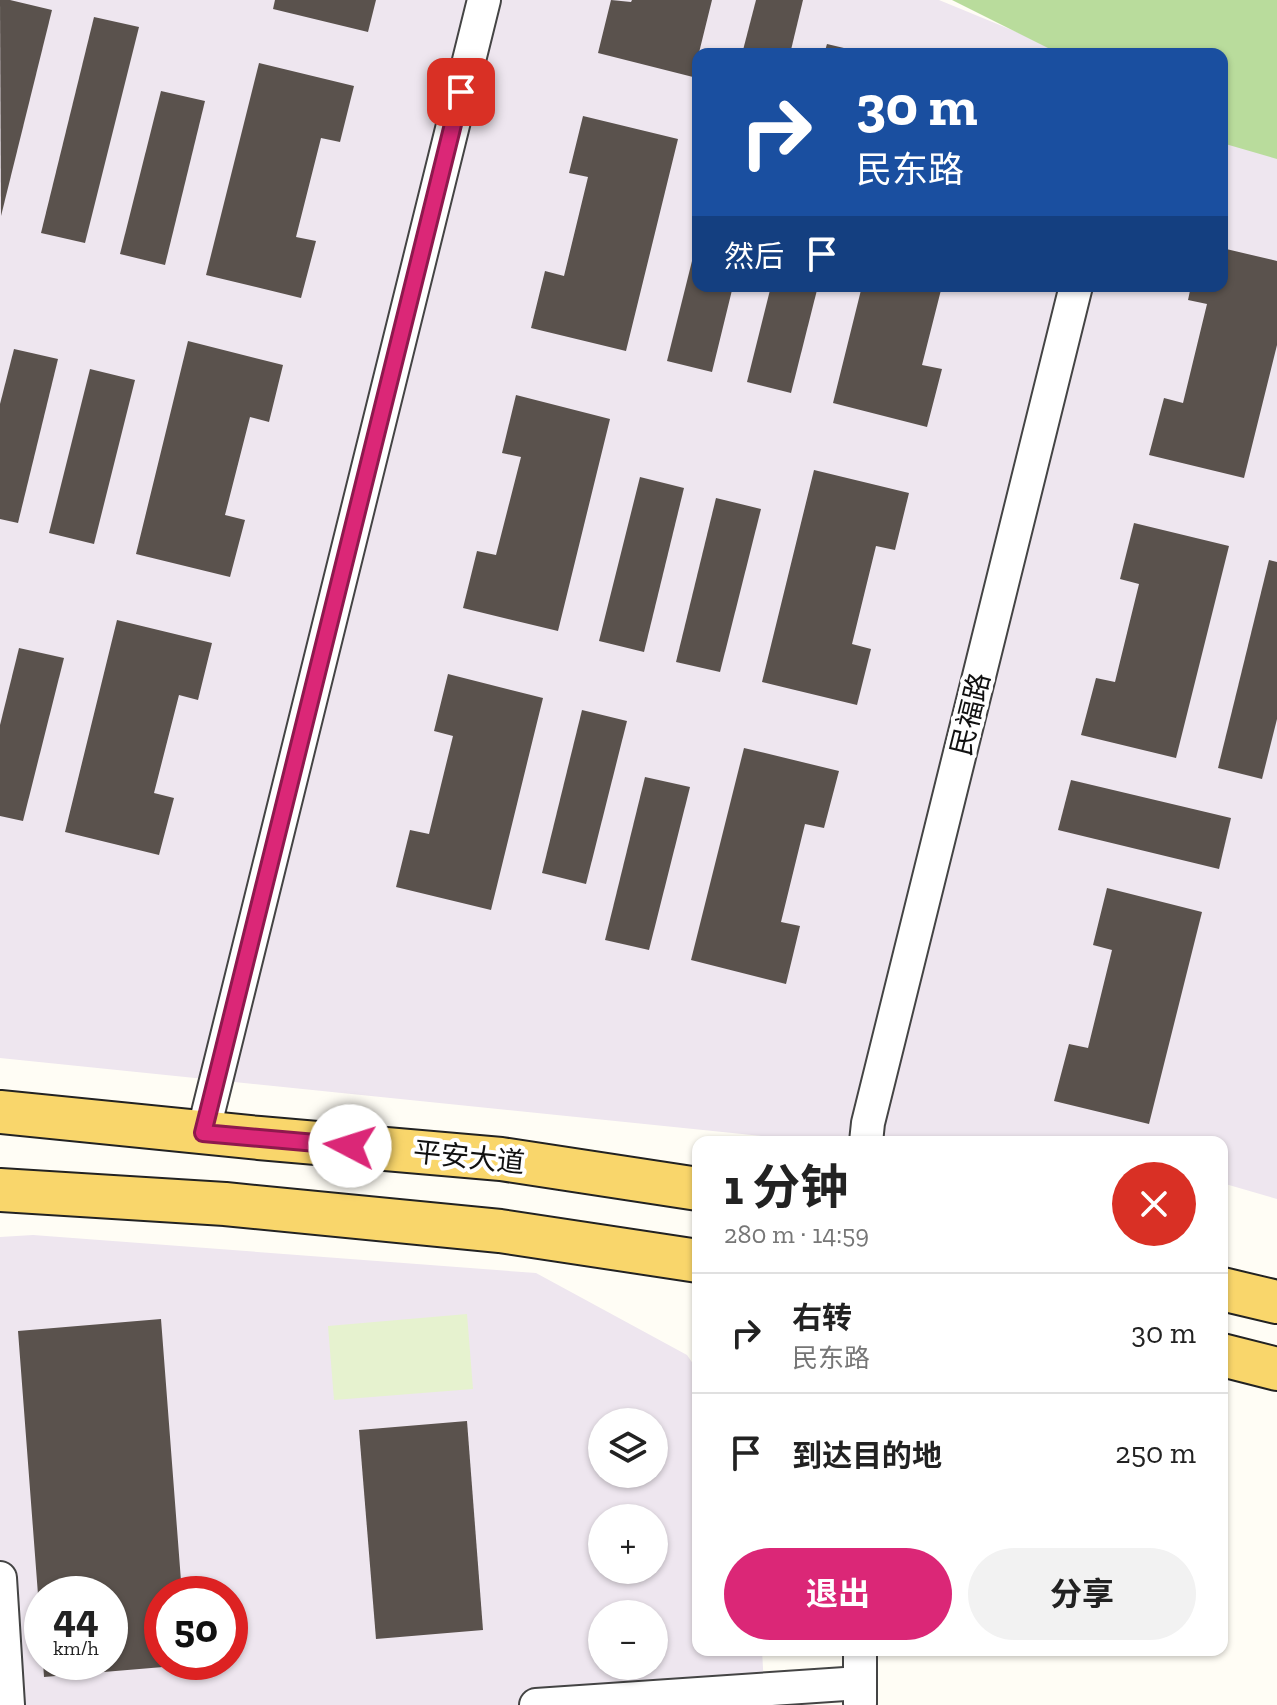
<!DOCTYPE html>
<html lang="zh">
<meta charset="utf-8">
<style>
:root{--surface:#fff;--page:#f2f2f2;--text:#222;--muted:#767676;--line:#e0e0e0;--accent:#db2777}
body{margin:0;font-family:"Zilla Slab","Noto Sans SC",serif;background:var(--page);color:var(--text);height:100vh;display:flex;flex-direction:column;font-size:30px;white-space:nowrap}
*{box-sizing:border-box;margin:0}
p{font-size:26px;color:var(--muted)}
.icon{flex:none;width:44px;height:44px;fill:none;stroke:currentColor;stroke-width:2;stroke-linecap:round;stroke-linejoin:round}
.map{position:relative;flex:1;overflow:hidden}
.panel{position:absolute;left:692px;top:1136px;width:536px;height:520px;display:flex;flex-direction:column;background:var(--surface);border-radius:16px;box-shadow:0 2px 6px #0004}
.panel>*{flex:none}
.hud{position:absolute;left:692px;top:48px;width:536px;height:244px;border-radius:16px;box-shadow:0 2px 6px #0004;background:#1a4fa0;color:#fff;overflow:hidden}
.buttons{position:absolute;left:588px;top:1408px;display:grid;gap:16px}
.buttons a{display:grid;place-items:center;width:80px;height:80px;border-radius:50%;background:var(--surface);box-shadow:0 2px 6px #0004;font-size:40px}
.speed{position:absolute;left:24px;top:1576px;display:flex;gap:16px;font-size:40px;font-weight:700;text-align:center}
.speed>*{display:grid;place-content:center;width:104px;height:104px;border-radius:50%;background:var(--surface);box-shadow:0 2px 6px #0004;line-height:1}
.speed small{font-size:20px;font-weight:400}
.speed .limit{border:12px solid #d22;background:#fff;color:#111}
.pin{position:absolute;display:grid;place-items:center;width:68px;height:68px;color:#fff;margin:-34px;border-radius:16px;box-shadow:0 4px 12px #0006}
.me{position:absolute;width:88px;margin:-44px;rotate:275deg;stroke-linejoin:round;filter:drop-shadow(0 0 6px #0008)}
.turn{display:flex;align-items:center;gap:28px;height:168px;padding:0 32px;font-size:36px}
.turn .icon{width:104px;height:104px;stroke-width:2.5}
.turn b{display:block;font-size:56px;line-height:68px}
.then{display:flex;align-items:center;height:76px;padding:0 32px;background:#0003;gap:16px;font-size:30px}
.round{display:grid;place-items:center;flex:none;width:84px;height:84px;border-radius:42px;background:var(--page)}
.head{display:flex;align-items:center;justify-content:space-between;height:136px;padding:0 32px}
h1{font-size:48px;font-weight:700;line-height:60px}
.button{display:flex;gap:16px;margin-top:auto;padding:16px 32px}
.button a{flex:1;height:92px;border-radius:48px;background:var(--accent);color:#fff;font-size:32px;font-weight:700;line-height:92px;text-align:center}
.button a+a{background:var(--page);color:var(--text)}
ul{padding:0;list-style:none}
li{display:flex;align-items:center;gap:24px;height:120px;padding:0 32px;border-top:2px solid var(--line)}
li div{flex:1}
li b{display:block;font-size:30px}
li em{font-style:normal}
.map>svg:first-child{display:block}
.industrial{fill:#eee6ef;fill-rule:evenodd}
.forest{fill:#b9dc9c}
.pitch{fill:#e6f2cf}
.building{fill:#5a524d}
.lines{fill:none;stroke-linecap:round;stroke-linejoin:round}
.minor-casing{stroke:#444;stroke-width:36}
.major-casing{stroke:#222;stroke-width:46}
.minor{stroke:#fff;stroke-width:32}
.major{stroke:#f9d66b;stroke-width:42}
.route-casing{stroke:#8e194d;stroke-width:20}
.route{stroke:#db2777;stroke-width:14}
.labels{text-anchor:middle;stroke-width:8;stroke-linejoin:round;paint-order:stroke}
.street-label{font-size:28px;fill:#111;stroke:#fff}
</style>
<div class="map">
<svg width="1277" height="1705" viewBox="0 0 1277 1705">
<rect width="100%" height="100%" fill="#fffdf5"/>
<!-- industrial -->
<g class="industrial">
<polygon points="0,0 939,0 1070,54 698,54 698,286 1222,286 1222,117 1277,139 1277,1199 1222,1183 1222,1142 821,1142 0,1058"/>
<path d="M33,1235l503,38 151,82 11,16v279h64l3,55h-765v-468zM602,1422h52v52h-52zM602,1518h52v52h-52zM42,1594h68v68h-68zM162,1594h68v68h-68zM602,1614h52v52h-52z"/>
</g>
<!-- forest -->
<polygon class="forest" points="952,0 1277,0 1277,159 1222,143 1222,54 1060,54"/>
<!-- pitch -->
<polygon class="pitch" points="467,1314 473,1389 334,1400 328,1326"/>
<!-- building -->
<g class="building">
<polygon points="0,0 10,0 52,10 1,216"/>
<polygon points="275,0 376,0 368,32 273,9"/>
<polygon points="611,0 631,2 632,0 712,0 693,77 598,53"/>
<polygon points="756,0 803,0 790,54 742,54"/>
<polygon points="94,17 139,27 85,243 41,233"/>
<polygon points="827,44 865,53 864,54 824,54"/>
<polygon points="259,63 354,86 340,142 321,138 296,237 316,241 301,298 206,275"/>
<polygon points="161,91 205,101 165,265 120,254"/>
<polygon points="583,116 678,139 626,351 531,328 545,271 564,276 588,177 569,173"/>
<polygon points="697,241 698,286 733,286 712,372 667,361"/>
<polygon points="1222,248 1277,261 1277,345 1244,478 1149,455 1164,398 1183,403 1207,304 1188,300 1191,286 1222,286"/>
<polygon points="771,286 818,286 791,393 747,382"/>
<polygon points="862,286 942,286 922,365 942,369 927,427 833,403"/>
<polygon points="188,341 283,365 269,422 250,417 225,515 245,520 230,577 136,554"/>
<polygon points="14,349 58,359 18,523 0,519 0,404"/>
<polygon points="90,369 135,380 94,544 49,533"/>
<polygon points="516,395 610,419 558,631 463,608 477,551 496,555 521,457 502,453"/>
<polygon points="814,470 909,493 895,550 876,546 852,644 871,649 857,705 762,682"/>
<polygon points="640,477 684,488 644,652 599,641"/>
<polygon points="716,498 761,509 720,672 676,662"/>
<polygon points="1134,523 1229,546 1176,758 1081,735 1096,678 1115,682 1139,584 1120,579"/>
<polygon points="1269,560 1277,562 1277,719 1262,779 1218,768"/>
<polygon points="117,620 212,643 198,700 179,695 154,793 174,798 159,855 65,832"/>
<polygon points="19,648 64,658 23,821 0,816 0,725"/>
<polygon points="448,674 543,698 491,910 396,887 410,830 429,834 453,736 434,731"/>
<polygon points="582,710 627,721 586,884 542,873"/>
<polygon points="744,748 839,771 824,828 805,824 781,922 800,926 786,984 691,960"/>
<polygon points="645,777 690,787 649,950 605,940"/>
<polygon points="1071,780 1231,818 1219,869 1058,830"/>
<polygon points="1107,888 1202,912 1149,1124 1054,1101 1069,1044 1088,1048 1112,950 1093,945"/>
<polygon points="161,1319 182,1594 162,1594 162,1662 187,1662 187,1665 44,1677 43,1662 110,1662 110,1594 42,1594 42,1621 40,1621 18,1331"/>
<polygon points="467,1421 483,1630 376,1639 359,1430"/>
</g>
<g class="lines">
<defs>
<g id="minor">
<polyline points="203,1133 484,0"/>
<polyline points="866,1142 868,1123 1076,286"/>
<polyline points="0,1578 8,1705"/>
<polyline points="860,1650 860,1703"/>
<polyline points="536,1705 860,1683"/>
</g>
<g id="major">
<polyline points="0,1112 259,1138 501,1159 698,1189"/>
<polyline points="0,1190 225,1204 500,1231 698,1261"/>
<polyline points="1222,1289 1277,1302"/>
<polyline points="1222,1355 1277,1369"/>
</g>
</defs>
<!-- minor casing -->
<use href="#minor" class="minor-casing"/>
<!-- major casing -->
<use href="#major" class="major-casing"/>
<!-- minor -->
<use href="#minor" class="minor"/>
<!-- major -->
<use href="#major" class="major"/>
</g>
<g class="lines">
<defs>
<polyline id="route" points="350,1146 203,1133 461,92"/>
</defs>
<!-- route casing -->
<use href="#route" class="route-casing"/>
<!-- route -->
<use href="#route" class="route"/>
</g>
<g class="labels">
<!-- street labels -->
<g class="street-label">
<text transform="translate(970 714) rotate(-76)" y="10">民福路</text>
<text transform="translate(469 1157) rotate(6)" y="10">平安大道</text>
</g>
</g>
</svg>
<div class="buttons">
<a><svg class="icon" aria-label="layers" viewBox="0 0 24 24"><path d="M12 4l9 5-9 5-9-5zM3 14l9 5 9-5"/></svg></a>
<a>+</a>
<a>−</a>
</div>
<div class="speed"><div>44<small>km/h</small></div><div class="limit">50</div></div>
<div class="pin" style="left:461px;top:92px;background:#d93025"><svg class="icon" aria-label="arrive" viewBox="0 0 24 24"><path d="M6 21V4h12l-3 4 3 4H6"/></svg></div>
<svg class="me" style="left:350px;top:1146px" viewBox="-20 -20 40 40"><circle r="19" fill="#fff"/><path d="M0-13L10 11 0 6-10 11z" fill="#db2777"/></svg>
<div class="hud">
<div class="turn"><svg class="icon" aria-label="right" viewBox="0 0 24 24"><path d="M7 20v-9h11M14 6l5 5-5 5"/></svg><div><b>30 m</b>民东路</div></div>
<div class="then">然后<svg class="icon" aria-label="arrive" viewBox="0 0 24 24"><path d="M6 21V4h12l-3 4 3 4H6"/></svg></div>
</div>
<section class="panel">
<div class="head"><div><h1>1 分钟</h1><p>280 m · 14:59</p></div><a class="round" style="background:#d93025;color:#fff"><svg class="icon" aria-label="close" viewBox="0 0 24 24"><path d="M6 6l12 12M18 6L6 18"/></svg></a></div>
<ul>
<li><svg class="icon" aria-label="right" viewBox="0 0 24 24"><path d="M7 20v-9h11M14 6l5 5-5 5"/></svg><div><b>右转</b><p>民东路</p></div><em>30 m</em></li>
<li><svg class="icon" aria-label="arrive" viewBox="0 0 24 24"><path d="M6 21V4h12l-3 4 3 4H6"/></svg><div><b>到达目的地</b></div><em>250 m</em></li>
</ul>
<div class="button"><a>退出</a><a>分享</a></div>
</section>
</div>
